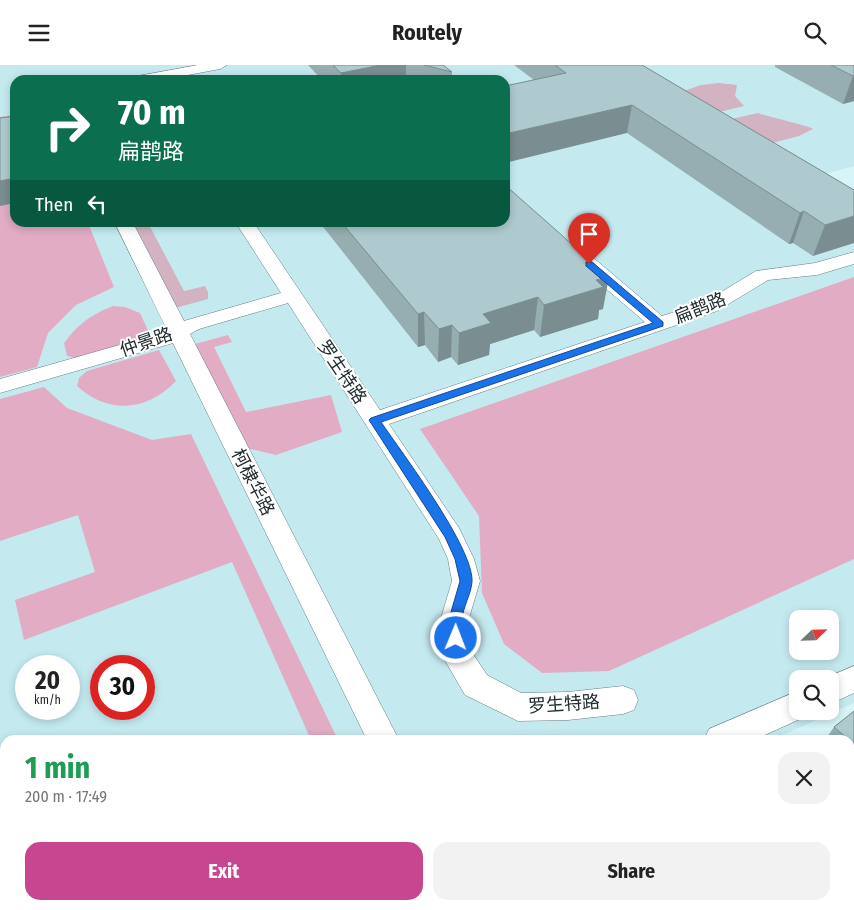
<!DOCTYPE html>
<meta charset="utf-8">
<style>
:root{--surface:#fff;--page:#f2f2f2;--text:#222;--muted:#767676;--accent:#c8468f}
body{margin:0;font-family:"Fira Sans Condensed","Noto Sans SC",sans-serif;background:var(--page);color:var(--text);height:100vh;display:flex;flex-direction:column;font-size:19px;white-space:nowrap}
*{box-sizing:border-box;margin:0}
p{font-size:16px;color:var(--muted)}
.icon{flex:none;width:28px;height:28px;fill:none;stroke:currentColor;stroke-width:2;stroke-linecap:round;stroke-linejoin:round}
.map{position:relative;flex:1;overflow:hidden}
.drawer{position:absolute;left:0px;top:670px;width:855px;height:175px;display:flex;flex-direction:column;background:var(--surface);border-radius:15px 15px 0 0;box-shadow:0 2px 8px #0003}
.drawer>*{flex:none}
.hud{position:absolute;left:10px;top:10px;width:500px;height:152px;border-radius:15px;box-shadow:0 2px 8px #0003;background:#0b6e4f;color:#fff;overflow:hidden}
.needle{width:32px;rotate:67deg}
.controls{position:absolute;left:789px;top:545px;display:grid;gap:10px}
.controls a{display:grid;place-items:center;width:50px;height:50px;border-radius:10px;background:var(--surface);box-shadow:0 2px 8px #0003;font-size:25px}
.speed{position:absolute;left:15px;top:590px;display:flex;gap:10px;font-size:25px;font-weight:700;text-align:center}
.speed>*{display:grid;place-content:center;width:65px;height:65px;border-radius:50%;background:var(--surface);box-shadow:0 2px 8px #0003;line-height:1}
.speed small{font-size:12px;font-weight:400}
.speed .limit{border:8px solid #d22;background:#fff;color:#111}
.pin{position:absolute;display:grid;place-items:center;width:42px;height:42px;color:#fff;margin:-51px -21px;border-radius:50% 50% 50% 0;rotate:-45deg;box-shadow:0 0 5px #0007}
.pin .icon{rotate:45deg}
.me{position:absolute;width:55px;margin:-28px;rotate:1deg;stroke-linejoin:round;filter:drop-shadow(0 0 4px #0008)}
.turn{display:flex;align-items:center;gap:18px;height:105px;padding:0 25px;font-size:22px}
.turn .icon{width:65px;height:65px;stroke-width:2.5}
.turn b{display:block;font-size:35px;line-height:42px}
.then{display:flex;align-items:center;height:48px;padding:0 25px;background:#0003;gap:10px;font-size:19px}
.round{display:grid;place-items:center;flex:none;width:52px;height:52px;border-radius:15px;background:var(--page)}
.overview{display:flex;align-items:center;justify-content:space-between;height:85px;padding:0 25px}
h1{font-size:30px;font-weight:700;line-height:38px;color:#1e9e55}
.button{display:flex;gap:10px;margin-top:auto;padding:10px 25px}
.button a{flex:1;height:58px;border-radius:15px;background:var(--accent);color:#fff;font-size:20px;font-weight:700;line-height:58px;text-align:center}
.button a+a{background:var(--page);color:var(--text)}
header{display:flex;justify-content:space-between;align-items:center;height:65px;padding:0 25px;background:var(--surface);font-size:22px;font-weight:700}
.map>svg:first-child{display:block}
.built{fill:#c4eaf0;fill-rule:evenodd}
.green{fill:#d3b2c1}
.forest{fill:#e1acc4}
.lines{fill:none;stroke-linecap:round;stroke-linejoin:round}
.minor-casing{stroke:#668084;stroke-width:1}
.minor{fill:#fff;fill-rule:evenodd}
.wall{fill:#96aeb1}
.shaded-wall{fill:#7a8d90}
.building{fill:#aecace;stroke:#7a8d90}
.route{fill:#1a73e8;stroke:#114b97}
.labels{text-anchor:middle;stroke-width:4;stroke-linejoin:round;paint-order:stroke}
.street-label{font-size:18px;fill:#212c2e;stroke:#fff}
</style>
<header><svg class="icon" aria-label="menu" viewBox="0 0 24 24"><path d="M4 6h16M4 12h16M4 18h16"/></svg>Routely<svg class="icon" aria-label="search" viewBox="0 0 24 24"><circle cx="10" cy="10" r="6"/><path d="M15 15l6 6"/></svg></header>
<div class="map">
<svg width="854" height="845" viewBox="0 0 854 845">
<rect width="100%" height="100%" fill="#d7f5f9"/>
<!-- built -->
<path class="built" d="M0,0h854v101l-32,9 32,19v509l-82,37h-767v165h404v5h-409zM15,15h490v143h-490zM798,554h32v32h-32zM26,601h43v43h-43zM101,601h43v43h-43zM798,614h32v32h-32z"/>
<!-- green -->
<g class="green">
<polygon points="719,18 737,20 735,31 744,41 715,48 684,26 701,20"/>
<path d="M758,48c10,4 52,13 55,16l-14,7 -27,7 -45,-23z"/>
<polygon points="133,158 148,158 184,226 205,221 208,227 208,234 175,243"/>
</g>
<!-- forest -->
<g class="forest">
<polygon points="15,50 15,158 88,158 114,222 76,240 48,268 37,302 0,312 0,52"/>
<polygon points="854,212 854,494 609,606 542,608 504,579 482,528 479,451 420,364"/>
<path d="M113,241l12,1 15,6 11,24 -75,21 -9,-2 -3,-13c15,-20 27,-28 49,-37z"/>
<polygon points="228,270 232,277 214,282 246,347 331,330 342,367 276,390 246,383 195,279"/>
<path d="M159,285l17,31c-29,30 -67,34 -99,5l2,-8 8,-7z"/>
<polygon points="44,322 67,343 152,375 191,369 338,675 311,675 232,497 24,575 15,535 95,507 78,450 0,476 0,334"/>
</g>
<g class="lines">
<defs>
<g id="minor">
<polygon points="198,0 227,0 220,4 161,15 131,15 138,11"/>
<polygon points="115,158 133,158 184,256 281,228 236,158 254,158 380,345 645,257 576,198 574,194 576,190 583,188 590,190 662,251 703,238 756,206 815,198 854,187 854,199 817,210 768,215 717,246 389,359 459,463 474,494 480,516 469,553 473,589 487,610 521,628 568,627 623,621 634,625 638,635 634,645 623,649 568,655 518,656 465,630 443,592 441,553 452,516 448,494 439,474 288,238 199,264 190,269 399,675 367,675 173,278 0,328 0,314 158,269 167,265"/>
<polygon points="854,601 854,628 830,639 830,614 823,614"/>
<polygon points="798,626 798,646 811,646 809,650 754,675 704,675 709,664"/>
</g>
</defs>
<!-- minor casing -->
<use href="#minor" class="minor-casing"/>
<!-- minor -->
<use href="#minor" class="minor"/>
</g>
<!-- wall -->
<g class="wall">
<polygon points="308,0 443,0 452,7 452,15 322,15"/>
<polygon points="514,0 642,0 854,125 813,191 793,178 789,179 627,68 534,15"/>
<polygon points="775,0 854,0 854,36 843,39 775,2"/>
<polygon points="320,158 505,158 603,244 599,245 598,254 540,272 534,265 490,279 489,290 458,300 451,292 438,297 425,280 418,282"/>
<polygon points="854,646 854,729 850,726 850,675 825,675 834,662"/>
<polygon points="744,840 781,840 775,845 749,845"/>
</g>
<!-- shaded-wall -->
<g class="shaded-wall">
<polygon points="381,0 406,0 406,15 341,15 341,8"/>
<polygon points="853,11 854,11 854,36 843,39"/>
<polygon points="632,40 627,68 505,98 505,69"/>
<polygon points="15,113 15,138 0,141 0,116"/>
<polygon points="804,146 793,178 789,179 800,148"/>
<polygon points="854,151 854,178 813,191 825,160"/>
<polygon points="609,212 603,244 599,245 598,254 540,272 544,240 596,215"/>
<polygon points="538,232 534,265 490,279 489,290 458,300 459,268 483,249"/>
<polygon points="424,247 425,280 418,282 418,249"/>
<polygon points="452,260 451,292 438,297 439,264"/>
<polygon points="777,840 781,840 775,845 772,845"/>
</g>
<!-- building -->
<g class="building">
<polygon points="333,0 381,0 341,8"/>
<polygon points="424,0 443,0 452,7"/>
<polygon points="555,0 642,0 854,125 854,151 825,160 804,146 800,148 632,40 505,69 505,21 566,8"/>
<polygon points="831,0 854,0 854,11 853,11"/>
<polygon points="15,51 15,113 0,116 0,53"/>
<polygon points="505,120 609,212 596,215 603,222 544,240 538,232 483,249 491,258 459,268 452,260 439,264 424,247 418,249 342,158 505,158"/>
<polygon points="854,646 854,680 850,676 850,675 849,675 834,662"/>
<polygon points="549,840 629,840 633,845 543,845"/>
</g>
<!-- route -->
<path class="route" d="M586,197h6l71,60v4l-282,96c21,31 93,126 91,160 -1,12 -9,25 -10,37 -1,8 3,16 -1,23l-5,2 -4,-2 -3,-23 11,-38 -5,-22 -10,-22 -76,-117 2,-2 282,-95 -67,-57z"/>
<g class="labels">
<!-- street labels -->
<g class="street-label">
<text transform="translate(700 243) rotate(-22)" y="6">扁鹊路</text>
<text transform="translate(146 277) rotate(-19)" y="6">仲景路</text>
<text transform="translate(342 307) rotate(56)" y="6">罗生特路</text>
<text transform="translate(253 417) rotate(63)" y="6">柯棣华路</text>
<text transform="translate(564 639) rotate(-4)" y="6">罗生特路</text>
</g>
</g>
</svg>
<div class="controls">
<a><svg class="needle" viewBox="-14 -14 28 28"><path d="M0-13l5 13h-10z" fill="#e53935"/><path d="M0 13l5-13h-10z" fill="#767676"/></svg></a>
<a><svg class="icon" aria-label="search" viewBox="0 0 24 24"><circle cx="10" cy="10" r="6"/><path d="M15 15l6 6"/></svg></a>
</div>
<div class="speed"><div>20<small>km/h</small></div><div class="limit">30</div></div>
<div class="pin" style="left:589px;top:199px;background:#d93025"><svg class="icon" aria-label="arrive" viewBox="0 0 24 24"><path d="M6 21V4h12l-3 4 3 4H6"/></svg></div>
<svg class="me" style="left:456px;top:573px" viewBox="-20 -20 40 40"><circle r="17" fill="#1a73e8" stroke="#fff" stroke-width="3"/><path d="M0-11L8 9 0 5-8 9z" fill="#fff"/></svg>
<div class="hud">
<div class="turn"><svg class="icon" aria-label="right" viewBox="0 0 24 24"><path d="M7 20v-9h11M14 6l5 5-5 5"/></svg><div><b>70 m</b>扁鹊路</div></div>
<div class="then">Then<svg class="icon" aria-label="left" viewBox="0 0 24 24"><path d="M17 20v-9H6M10 6l-5 5 5 5"/></svg></div>
</div>
<section class="drawer">
<div class="overview"><div><h1>1 min</h1><p>200 m · 17:49</p></div><a class="round"><svg class="icon" aria-label="close" viewBox="0 0 24 24"><path d="M6 6l12 12M18 6L6 18"/></svg></a></div>
<div class="button"><a>Exit</a><a>Share</a></div>
</section>
</div>
